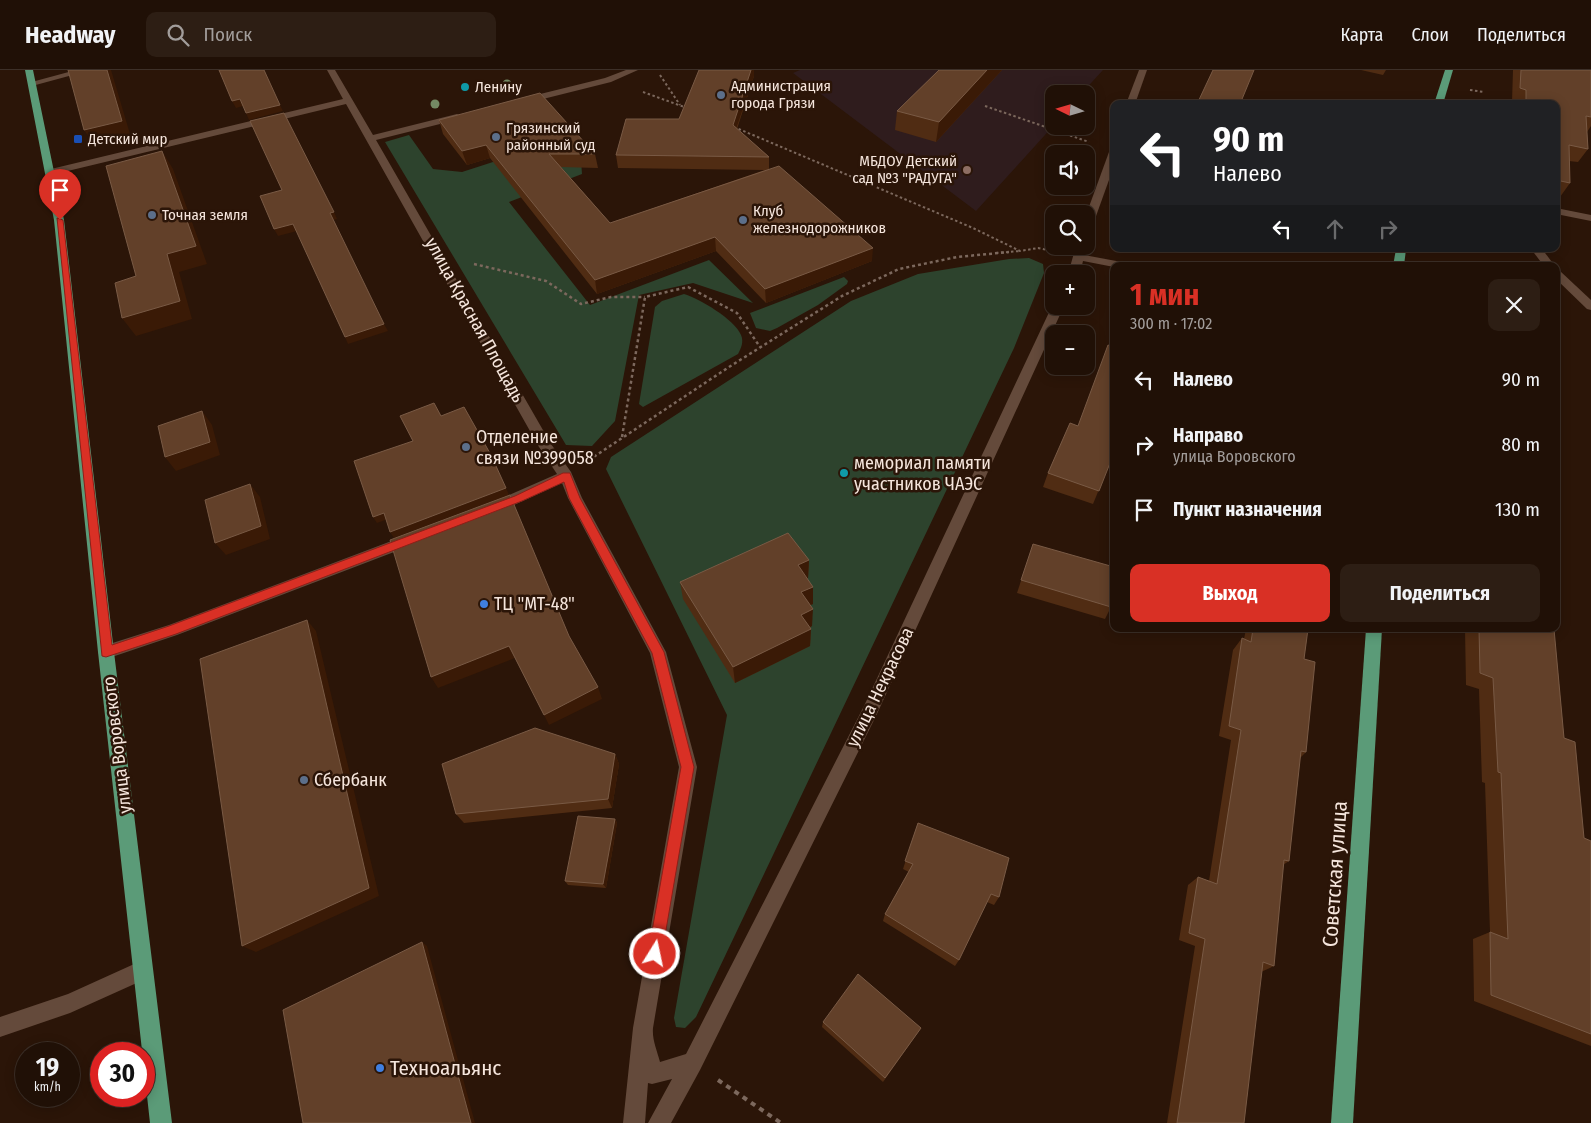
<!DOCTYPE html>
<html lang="ru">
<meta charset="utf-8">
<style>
:root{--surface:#201006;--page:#2d1e14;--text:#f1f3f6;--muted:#a29d9b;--line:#3d3028;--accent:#d93025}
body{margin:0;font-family:"Fira Sans Condensed",sans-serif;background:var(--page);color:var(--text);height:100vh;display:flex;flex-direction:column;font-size:19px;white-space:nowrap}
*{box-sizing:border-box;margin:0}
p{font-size:16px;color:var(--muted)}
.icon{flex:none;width:28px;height:28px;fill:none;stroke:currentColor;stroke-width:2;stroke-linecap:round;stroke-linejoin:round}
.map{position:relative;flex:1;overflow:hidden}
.side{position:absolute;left:1110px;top:192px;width:450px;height:370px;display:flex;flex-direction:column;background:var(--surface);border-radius:10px;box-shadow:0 2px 12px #0003,0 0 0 1px var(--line)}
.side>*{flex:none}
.banner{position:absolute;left:1110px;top:30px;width:450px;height:152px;border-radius:10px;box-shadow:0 2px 12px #0003,0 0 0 1px var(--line);background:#202124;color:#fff;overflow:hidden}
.needle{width:32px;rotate:275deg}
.tools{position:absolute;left:1045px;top:15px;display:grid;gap:10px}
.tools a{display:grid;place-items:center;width:50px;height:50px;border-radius:10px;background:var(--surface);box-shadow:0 2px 12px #0003,0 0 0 1px var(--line);font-size:25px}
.speed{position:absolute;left:15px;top:972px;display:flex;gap:10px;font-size:25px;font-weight:700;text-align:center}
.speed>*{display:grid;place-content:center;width:65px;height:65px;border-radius:50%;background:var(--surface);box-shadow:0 2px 12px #0003,0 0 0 1px var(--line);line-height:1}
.speed small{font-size:12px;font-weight:400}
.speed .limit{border:8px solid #d22;background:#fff;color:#111}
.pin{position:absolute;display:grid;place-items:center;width:42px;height:42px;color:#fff;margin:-51px -21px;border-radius:50% 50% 50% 0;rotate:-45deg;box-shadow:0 0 5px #0007}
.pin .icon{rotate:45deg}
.me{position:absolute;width:55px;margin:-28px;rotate:10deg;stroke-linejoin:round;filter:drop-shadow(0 0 4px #0008)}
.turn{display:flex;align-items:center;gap:18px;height:105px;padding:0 20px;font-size:22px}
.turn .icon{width:65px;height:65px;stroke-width:2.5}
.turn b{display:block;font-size:35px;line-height:42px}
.lanes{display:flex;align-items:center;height:48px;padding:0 20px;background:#0003;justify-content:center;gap:25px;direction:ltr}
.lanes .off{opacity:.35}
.round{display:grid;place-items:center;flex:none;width:52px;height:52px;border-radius:10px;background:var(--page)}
.headline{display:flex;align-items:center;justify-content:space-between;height:85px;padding:0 20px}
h1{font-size:30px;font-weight:700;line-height:38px;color:var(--accent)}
.button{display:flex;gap:10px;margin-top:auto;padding:10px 20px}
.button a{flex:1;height:58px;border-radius:10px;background:var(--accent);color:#fff;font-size:20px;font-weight:700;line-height:58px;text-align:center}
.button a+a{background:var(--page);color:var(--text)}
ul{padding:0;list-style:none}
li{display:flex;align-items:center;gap:15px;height:65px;padding:0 20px}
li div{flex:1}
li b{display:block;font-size:19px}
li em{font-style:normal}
header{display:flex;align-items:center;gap:30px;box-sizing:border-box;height:70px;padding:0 25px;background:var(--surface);border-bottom:1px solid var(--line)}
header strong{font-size:24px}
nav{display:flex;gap:28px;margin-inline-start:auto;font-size:18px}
.search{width:350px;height:45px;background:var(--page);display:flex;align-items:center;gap:12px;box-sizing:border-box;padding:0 18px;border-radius:10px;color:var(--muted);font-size:19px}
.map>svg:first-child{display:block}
.education{fill:#2f1c1d}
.green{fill:#2d432d}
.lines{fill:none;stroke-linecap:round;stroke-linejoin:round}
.path-far2{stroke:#7c685d;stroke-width:2;stroke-dasharray:2.5 2.5;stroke-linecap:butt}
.path-far1{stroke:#7c685d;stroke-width:2.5;stroke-dasharray:3 3;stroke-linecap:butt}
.path{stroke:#7c685d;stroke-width:4;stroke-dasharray:5 5;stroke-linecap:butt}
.minor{fill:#644a3b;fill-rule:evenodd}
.major{fill:#5b9b78;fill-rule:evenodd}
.tree{fill:#748a64}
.wall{fill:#502c13}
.shaded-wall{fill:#3a1a06}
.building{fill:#624029;stroke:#795a45}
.route{fill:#d93025;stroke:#8d1f18}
.culture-dot{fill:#0f9aa8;stroke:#2b1508;stroke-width:2}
.service-dot{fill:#5c6f8a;stroke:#2b1508;stroke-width:2}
.transit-dot{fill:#1a4fb4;stroke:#2b1508;stroke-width:2}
.education-dot{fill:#8d6e63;stroke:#2b1508;stroke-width:2}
.shop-dot{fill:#3f7fe0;stroke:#2b1508;stroke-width:2}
.labels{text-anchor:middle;stroke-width:5;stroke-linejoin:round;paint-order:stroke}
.far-poi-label{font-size:15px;fill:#f6e6dd;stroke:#2b1508;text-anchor:start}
.street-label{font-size:18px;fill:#f6e6dd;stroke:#2b1508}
.poi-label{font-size:18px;fill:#f6e6dd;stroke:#2b1508;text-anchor:start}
.near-street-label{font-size:21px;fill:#f6e6dd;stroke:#2b1508}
.near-poi-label{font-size:21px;fill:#f6e6dd;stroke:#2b1508;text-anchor:start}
</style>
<header>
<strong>Headway</strong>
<div class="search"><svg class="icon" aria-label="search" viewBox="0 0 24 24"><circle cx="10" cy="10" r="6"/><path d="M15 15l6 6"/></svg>Поиск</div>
<nav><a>Карта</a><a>Слои</a><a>Поделиться</a></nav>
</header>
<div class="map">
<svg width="1591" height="1053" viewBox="0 0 1591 1053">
<rect width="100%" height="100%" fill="#2b1508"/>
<!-- education -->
<polygon class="education" points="800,0 1103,0 1081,24 1054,24 1054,55 976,141 793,3"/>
<!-- green -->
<g class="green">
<polygon points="409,65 433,99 462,102 542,76 581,90 582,104 509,132 590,235 709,190 753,233 693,213 639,225 615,351 592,376 566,375 385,72"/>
<polygon points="1029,188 1043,194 1044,203 1014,278 696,947 685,958 676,957 674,948 727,645 606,399 611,387 851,231 918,204 1009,189"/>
<polygon points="844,207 848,211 847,214 818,235 777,258 770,261 756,258 750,243"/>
<path d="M684,224c16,5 50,25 57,41 3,7 0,13 -3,19l-95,53 -4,-3 16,-97 7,-6z"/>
</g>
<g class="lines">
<!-- path-far2 -->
<g class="path-far2">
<polyline points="660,5 680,35"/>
<polyline points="1470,20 1484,22"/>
<polyline points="643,22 687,38"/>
<polyline points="1467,30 1486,34"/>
<polyline points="985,36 1089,72"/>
<polyline points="734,57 973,158 1020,181 1038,178 1052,181"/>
<polyline points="996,183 1020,181"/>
</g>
<!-- path-far1 -->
<g class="path-far1">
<polyline points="474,194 546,211 581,234 611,227 645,227"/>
<polyline points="622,367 645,227 688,217 737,243 760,277"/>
<polyline points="589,390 729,297 842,226 899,199 957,187 1009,182"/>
</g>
<!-- path -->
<polyline class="path" points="718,1010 781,1053"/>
<!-- minor -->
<g class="minor">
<polygon points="76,0 91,0 32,16 28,13"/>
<path d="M327,0h8l38,65 84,-21 5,3 -2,2 -84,21 175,304 20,28 11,26 84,154 31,115 -44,261c-1,12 4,22 7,34l26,-8 178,-348 188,-400 2,-2v2h10l-188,410 -176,354 -29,53h-23l24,-44 -20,5 -4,-1 -3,40h-22l10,-95 46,-261 -29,-114 -82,-155 -6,-15 -63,29 -5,1 -5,-1 -2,-4 2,-4 68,-30 -18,-27 -193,-343 -295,71 -5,-3 5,-3 292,-70z"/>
<polygon points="626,0 638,0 611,12 523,34 518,31 520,29 605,8"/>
<polygon points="1139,0 1147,0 1135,34 1126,34"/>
<polygon points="1114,79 1114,96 1091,160 1086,163 1086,145 1109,82"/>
<polygon points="1556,138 1591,145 1591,151 1556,144"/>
<polygon points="1076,176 1086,176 1084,185 1127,193 1133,196 1114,197 1083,191 1080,204 1068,204"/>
<polygon points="1531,179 1542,179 1555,196 1544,196"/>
<polygon points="1556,200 1560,201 1591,230 1591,240 1587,239 1556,209"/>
<polygon points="410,464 415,466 417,470 415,474 177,565 106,589 100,587 98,582 100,577 169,555"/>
<polygon points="143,890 150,893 153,900 150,907 70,943 0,967 0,947 68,924"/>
</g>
<!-- major -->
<g class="major">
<polygon points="25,0 33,0 64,150 114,582 172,1053 150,1053 98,582 54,150"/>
<polygon points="1445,0 1453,0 1443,34 1434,34"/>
<polygon points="1396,179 1406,179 1404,196 1393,196"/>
<polygon points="1366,559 1382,559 1353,1053 1331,1053"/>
</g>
</g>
<!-- trees -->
<g class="tree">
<circle cx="507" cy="14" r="4.5"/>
<circle cx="435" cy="34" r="4.5"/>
</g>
<!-- wall -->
<g class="wall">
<polygon points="751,0 754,0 754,6 737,59 769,87 769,99 872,191 766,233 716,181 597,224 490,88 467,95 443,64 439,50 595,84 598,98 561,97 610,153 765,100 618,98 616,85 679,49"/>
<polygon points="939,0 1002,0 936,72 895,60 897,41"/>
<polygon points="1361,0 1386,0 1383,5"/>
<polygon points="1513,0 1591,0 1591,56 1587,62 1588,79 1578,92 1569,91 1570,113 1560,127 1556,126 1556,34 1518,34 1518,33 1512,32"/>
<polygon points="1112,367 1114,383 1093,434 1043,417 1048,403"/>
<polygon points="1033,474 1111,537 1105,549 1017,523"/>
<polygon points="809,490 808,508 807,509 813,534 810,535 812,556 810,557 811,559 810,576 735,613 683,529 680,512"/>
<polygon points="1246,559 1308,559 1304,589 1306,682 1300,688 1289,791 1283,795 1274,896 1261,902 1244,1053 1167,1053 1195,876 1179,870 1188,815 1198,807 1209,811 1231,670 1219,666 1233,580 1242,568 1244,569"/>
<polygon points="1465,559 1554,559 1564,668 1584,768 1591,771 1591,976 1474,931 1473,869 1490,862 1485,713 1482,712 1479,619 1466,615"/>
<polygon points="615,684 619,694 612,738 464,753 456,744"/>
<polygon points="615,749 617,753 606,818 568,815 565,811"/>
<polygon points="918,753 999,827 994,835 987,832 959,890 955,896 883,851 885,844 909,802 903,799"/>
<polygon points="823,952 921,958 883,1012 822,957"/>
</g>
<!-- shaded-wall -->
<g class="shaded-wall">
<polygon points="107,0 111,0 130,64 93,73 84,60"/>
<polygon points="751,0 754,0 754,6 733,68 733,55"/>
<polygon points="987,0 1002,0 936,72 939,52"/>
<polygon points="240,29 243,36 236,38 232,31"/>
<polygon points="280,35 283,41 249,50 246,43"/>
<polygon points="486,75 490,88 467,95 462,81"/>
<polygon points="162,81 173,99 207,194 179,202 192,249 136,266 122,248 167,184"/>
<polygon points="334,142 337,149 333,150 330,143"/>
<polygon points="293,154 297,161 278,166 274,159"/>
<polygon points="715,167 716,181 597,224 595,210"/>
<polygon points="873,178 872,191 766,233 765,219"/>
<polygon points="384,254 388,261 348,274 345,267"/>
<polygon points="202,341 212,355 220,385 176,401 165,387"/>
<polygon points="250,414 260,427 270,469 226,485 215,473"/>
<polygon points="506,418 509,425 394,468 390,462"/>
<polygon points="384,443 388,449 377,453 373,447"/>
<polygon points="809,490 808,508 798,513 798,495"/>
<polygon points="813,517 813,534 801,539 801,522"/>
<polygon points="813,539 812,556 801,562 801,545"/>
<polygon points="307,550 316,561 379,826 256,882 242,876"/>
<polygon points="811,559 810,576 735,613 733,597"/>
<polygon points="509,576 515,588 438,618 431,607"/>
<polygon points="598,617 602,629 549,655 544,645"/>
<polygon points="615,684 619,694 612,738 608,729"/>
<polygon points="615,749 617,753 606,818 603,814"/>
<polygon points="422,872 427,876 475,1053 471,1053"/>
</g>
<!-- building -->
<g class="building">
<polygon points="68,0 107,0 122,51 84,60"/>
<polygon points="219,0 264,0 280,35 246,43 240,29 232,31"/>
<polygon points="699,0 751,0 733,55 769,87 616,85 626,49 679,49"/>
<polygon points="939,0 987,0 939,52 897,41"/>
<polygon points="1213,0 1254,0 1240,34 1197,34"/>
<polygon points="1521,0 1591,0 1591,47 1586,46 1588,79 1569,75 1570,113 1556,110 1556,34 1526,34 1526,20 1520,18"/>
<polygon points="540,23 595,84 549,84 610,153 779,96 873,178 765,219 715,167 595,210 486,75 462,81 439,50"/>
<polygon points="284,43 334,142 330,143 384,254 345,267 293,154 274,159 260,126 282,120 250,51"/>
<polygon points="162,81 196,176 167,184 180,231 122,248 115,213 136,206 106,96"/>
<polygon points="1458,193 1475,196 1458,196"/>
<polygon points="1108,275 1114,277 1114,363 1112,367 1114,367 1114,383 1099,421 1048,403 1070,353 1078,356"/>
<polygon points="434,333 441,346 464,337 491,385 506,418 390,462 384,443 373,447 354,391 413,371 400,346"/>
<polygon points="202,341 210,372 165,387 158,356"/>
<polygon points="250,414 261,456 215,473 205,430"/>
<polygon points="510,425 569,566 598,617 544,645 509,576 431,607 390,470"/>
<polygon points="788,463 809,490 798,495 813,517 801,522 813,539 801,545 811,559 733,597 680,512"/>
<polygon points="1033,474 1114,497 1114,525 1111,537 1021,510"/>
<polygon points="307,550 369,818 242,876 200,589"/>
<polygon points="1253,559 1308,559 1304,589 1315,592 1306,682 1301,681 1289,791 1284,790 1274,896 1263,892 1244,1053 1177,1053 1205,869 1189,863 1198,807 1217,814 1241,660 1229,656 1242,568 1251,572"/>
<polygon points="1479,559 1554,559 1564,668 1575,672 1584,768 1591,771 1591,964 1491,925 1490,862 1508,869 1501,703 1498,702 1493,608 1480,603"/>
<polygon points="535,658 615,684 608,729 456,744 442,694"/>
<polygon points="578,746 615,749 603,814 565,811"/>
<polygon points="918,753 1009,788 999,827 991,824 959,890 885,844 913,794 905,791"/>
<polygon points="422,872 471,1053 303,1053 283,940"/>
<polygon points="858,904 921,958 885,1008 823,952"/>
</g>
<!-- route -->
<polygon class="route" points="57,148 63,150 112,575 169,556 515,426 563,403 570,403 580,428 664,582 694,697 661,889 655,891 650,889 648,884 681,697 652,583 569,428 564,412 522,431 176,564 106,587 102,586"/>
<!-- markers -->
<g class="culture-dot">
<circle cx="465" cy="17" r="5"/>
<circle cx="844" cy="403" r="5"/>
</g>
<g class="service-dot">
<circle cx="721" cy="25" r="5"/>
<circle cx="496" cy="67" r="5"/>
<circle cx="152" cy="145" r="5"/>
<circle cx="743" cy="150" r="5"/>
<circle cx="466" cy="377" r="5"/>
<circle cx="304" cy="710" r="5"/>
</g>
<rect class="transit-dot" x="73" y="64" width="10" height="10" rx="2.5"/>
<circle class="education-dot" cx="967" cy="100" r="5"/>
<g class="shop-dot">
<circle cx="484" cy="534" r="5"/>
<circle cx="380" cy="998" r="5"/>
</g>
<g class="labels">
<!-- far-poi labels -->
<g class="far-poi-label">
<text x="731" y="21">Администрация<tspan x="731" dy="17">города Грязи</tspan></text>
<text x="475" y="22">Ленину</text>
<text x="506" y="63">Грязинский<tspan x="506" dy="17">районный суд</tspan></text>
<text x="88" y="74">Детский мир</text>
<text x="957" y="96" text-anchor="end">МБДОУ Детский<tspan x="957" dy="17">сад №3 "РАДУГА"</tspan></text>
<text x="753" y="146">Клуб<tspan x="753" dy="17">железнодорожников</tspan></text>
<text x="162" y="150">Точная земля</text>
</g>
<!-- street labels -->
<g class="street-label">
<text transform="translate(475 250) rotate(61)" y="6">улица Красная Площадь</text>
<text transform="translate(880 617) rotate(-64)" y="6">улица Некрасова</text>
<text transform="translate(117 675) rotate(-97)" y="6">улица Воровского</text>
</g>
<!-- poi labels -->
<g class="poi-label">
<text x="476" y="373">Отделение<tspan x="476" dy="21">связи №399058</tspan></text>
<text x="854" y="399">мемориал памяти<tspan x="854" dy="21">участников ЧАЭС</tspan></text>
<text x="494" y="540">ТЦ "МТ-48"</text>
<text x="314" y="716">Сбербанк</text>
</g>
<!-- near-street labels -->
<g class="near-street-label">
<text transform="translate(1335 804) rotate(-86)" y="7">Советская улица</text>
</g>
<!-- near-poi labels -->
<g class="near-poi-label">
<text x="390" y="1005">Техноальянс</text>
</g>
</g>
</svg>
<div class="tools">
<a><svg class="needle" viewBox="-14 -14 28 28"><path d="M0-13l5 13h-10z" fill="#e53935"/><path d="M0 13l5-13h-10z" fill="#a29d9b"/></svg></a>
<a><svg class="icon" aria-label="sound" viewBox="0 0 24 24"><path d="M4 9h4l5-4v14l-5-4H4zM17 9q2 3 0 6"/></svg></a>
<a><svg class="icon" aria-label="search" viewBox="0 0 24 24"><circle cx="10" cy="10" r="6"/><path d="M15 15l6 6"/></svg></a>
<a>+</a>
<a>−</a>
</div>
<div class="speed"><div>19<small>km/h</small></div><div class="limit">30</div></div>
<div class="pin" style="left:60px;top:150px;background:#d93025"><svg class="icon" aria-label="arrive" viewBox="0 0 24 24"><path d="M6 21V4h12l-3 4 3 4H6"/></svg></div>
<svg class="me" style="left:655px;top:884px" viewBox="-20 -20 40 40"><circle r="17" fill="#d93025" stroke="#fff" stroke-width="3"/><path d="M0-11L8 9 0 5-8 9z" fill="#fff"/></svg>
<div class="banner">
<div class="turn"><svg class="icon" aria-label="left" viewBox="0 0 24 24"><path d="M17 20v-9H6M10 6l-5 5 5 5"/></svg><div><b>90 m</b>Налево</div></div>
<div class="lanes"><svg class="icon" aria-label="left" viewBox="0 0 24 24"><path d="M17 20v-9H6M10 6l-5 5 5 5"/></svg><svg class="icon off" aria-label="ahead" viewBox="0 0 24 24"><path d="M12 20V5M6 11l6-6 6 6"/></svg><svg class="icon off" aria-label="right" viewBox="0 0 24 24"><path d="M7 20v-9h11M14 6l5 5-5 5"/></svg></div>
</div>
<section class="side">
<div class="headline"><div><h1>1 мин</h1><p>300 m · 17:02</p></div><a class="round"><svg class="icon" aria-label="close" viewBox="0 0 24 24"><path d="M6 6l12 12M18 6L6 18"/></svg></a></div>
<ul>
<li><svg class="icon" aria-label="left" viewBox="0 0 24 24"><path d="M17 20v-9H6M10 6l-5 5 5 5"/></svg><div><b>Налево</b></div><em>90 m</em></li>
<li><svg class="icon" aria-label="right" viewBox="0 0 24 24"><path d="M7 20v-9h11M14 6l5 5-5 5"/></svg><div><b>Направо</b><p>улица Воровского</p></div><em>80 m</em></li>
<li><svg class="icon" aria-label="arrive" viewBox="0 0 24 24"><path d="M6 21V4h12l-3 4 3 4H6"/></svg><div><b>Пункт назначения</b></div><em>130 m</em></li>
</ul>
<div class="button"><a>Выход</a><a>Поделиться</a></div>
</section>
</div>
